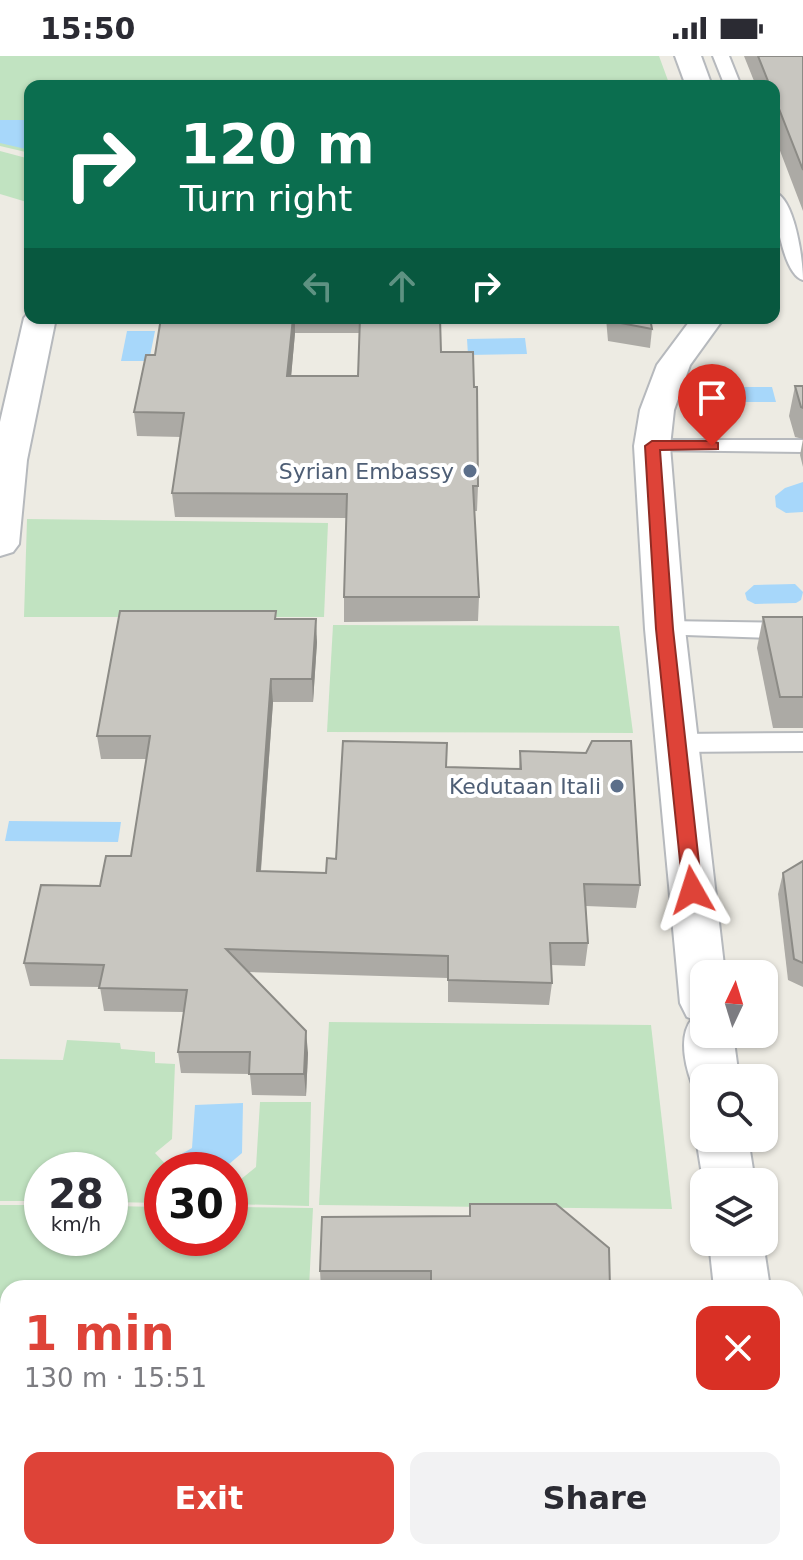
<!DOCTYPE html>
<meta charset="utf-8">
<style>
:root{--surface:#fff;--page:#f2f2f3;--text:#2b2b33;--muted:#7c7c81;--accent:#de4338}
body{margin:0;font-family:"DejaVu Sans",sans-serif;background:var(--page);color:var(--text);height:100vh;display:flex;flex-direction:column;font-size:30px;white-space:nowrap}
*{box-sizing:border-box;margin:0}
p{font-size:26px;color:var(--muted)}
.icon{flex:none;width:44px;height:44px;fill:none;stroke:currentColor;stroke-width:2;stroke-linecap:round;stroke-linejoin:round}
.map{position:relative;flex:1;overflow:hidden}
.panel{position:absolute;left:0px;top:1224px;width:804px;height:280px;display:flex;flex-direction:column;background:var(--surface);border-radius:24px 24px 0 0;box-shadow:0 2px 6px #0004}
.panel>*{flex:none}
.guide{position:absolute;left:24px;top:24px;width:756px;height:244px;border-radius:16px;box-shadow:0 2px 6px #0004;background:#0b6e4f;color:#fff;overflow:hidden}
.needle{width:52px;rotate:4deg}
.fabs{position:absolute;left:690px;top:904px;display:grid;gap:16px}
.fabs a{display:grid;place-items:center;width:88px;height:88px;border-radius:16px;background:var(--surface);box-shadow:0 2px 6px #0004;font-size:40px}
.speed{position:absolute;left:24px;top:1096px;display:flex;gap:16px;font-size:40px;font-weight:700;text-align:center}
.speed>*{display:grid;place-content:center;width:104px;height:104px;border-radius:50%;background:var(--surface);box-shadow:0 2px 6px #0004;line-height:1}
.speed small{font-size:20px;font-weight:400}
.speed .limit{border:12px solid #d22;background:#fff;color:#111}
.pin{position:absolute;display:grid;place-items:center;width:68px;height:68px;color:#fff;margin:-82px -34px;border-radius:50% 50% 50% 0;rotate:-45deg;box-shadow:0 0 8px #0007}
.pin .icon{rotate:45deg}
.me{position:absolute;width:88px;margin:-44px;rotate:354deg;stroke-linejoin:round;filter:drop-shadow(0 0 6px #0008)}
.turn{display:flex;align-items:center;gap:28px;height:168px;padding:0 24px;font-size:36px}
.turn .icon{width:104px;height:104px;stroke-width:2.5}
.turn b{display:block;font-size:56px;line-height:68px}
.lanes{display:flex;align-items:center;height:76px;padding:0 24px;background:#0003;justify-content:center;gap:40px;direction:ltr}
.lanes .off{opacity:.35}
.round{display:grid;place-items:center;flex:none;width:84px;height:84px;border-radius:16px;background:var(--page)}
.headline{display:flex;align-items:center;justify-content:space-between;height:136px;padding:0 24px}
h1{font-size:48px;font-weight:700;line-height:60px;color:var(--accent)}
.action{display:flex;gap:16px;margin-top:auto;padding:16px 24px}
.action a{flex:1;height:92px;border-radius:16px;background:var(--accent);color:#fff;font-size:32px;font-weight:700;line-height:92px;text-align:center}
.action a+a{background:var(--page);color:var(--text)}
.status{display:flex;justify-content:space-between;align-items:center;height:56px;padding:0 40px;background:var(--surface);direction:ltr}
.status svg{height:22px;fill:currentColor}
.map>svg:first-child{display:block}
.green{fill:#c1e3c1}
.water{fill:#a7d7fa}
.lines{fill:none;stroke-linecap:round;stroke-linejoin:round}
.lane-casing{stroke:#b6b9bd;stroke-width:4}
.street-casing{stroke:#b6b9bd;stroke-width:4}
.lane{fill:#fff;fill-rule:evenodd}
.street{fill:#fff;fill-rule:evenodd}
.wall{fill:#acaaa5;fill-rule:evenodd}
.shaded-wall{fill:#8c8b86}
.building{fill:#c8c6c0;stroke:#8c8b86;stroke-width:2}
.route{fill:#de4338;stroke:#902c24;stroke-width:2}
.service-dot{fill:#5c6f8a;stroke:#fff;stroke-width:3}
.labels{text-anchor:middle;stroke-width:8;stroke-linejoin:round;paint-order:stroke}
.service-label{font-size:22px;fill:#4e5e75;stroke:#fff;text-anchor:end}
</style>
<div class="status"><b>15:50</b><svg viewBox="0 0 49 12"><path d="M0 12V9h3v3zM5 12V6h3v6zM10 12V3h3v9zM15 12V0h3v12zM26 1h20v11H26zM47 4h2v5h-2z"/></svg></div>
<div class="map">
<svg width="803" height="1504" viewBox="0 0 803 1504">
<rect width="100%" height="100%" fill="#edebe3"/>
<!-- green -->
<g class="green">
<polygon points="0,0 659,0 670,30 30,30 30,97 0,90"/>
<polygon points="0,95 30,103 30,147 0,138"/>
<polygon points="27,463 328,467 324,561 24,561"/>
<polygon points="333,569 619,570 633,677 327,676"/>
<polygon points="329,966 651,969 672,1153 319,1149"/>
<polygon points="67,984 120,987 121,993 155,996 155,1007 175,1008 172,1083 155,1097 171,1114 162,1114 162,1147 110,1146 110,1114 42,1114 42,1145 0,1145 0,1003 63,1004"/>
<polygon points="260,1046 311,1046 309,1150 230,1148 230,1132 256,1111"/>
<polygon points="0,1149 42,1149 42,1182 110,1182 110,1150 162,1151 162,1182 230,1182 230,1151 313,1152 309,1232 8,1232 8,1496 296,1496 295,1504 0,1504"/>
<polygon points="315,1496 707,1496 708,1504 314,1504"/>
</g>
<!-- water -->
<g class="water">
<polygon points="0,64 30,64 30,94 0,87"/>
<polygon points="127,275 155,275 149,305 121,305"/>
<polygon points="525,282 527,298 468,299 467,283"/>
<polygon points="718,331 772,331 776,346 722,346"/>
<polygon points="803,426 803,456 786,457 776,451 775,440 785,432"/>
<polygon points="795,528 803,536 801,544 796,547 755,548 747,544 745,537 754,529"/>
<polygon points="9,765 121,766 118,786 5,785"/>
<polygon points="243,1047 242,1097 222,1114 195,1114 178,1100 192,1092 195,1049"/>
</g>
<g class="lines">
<defs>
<g id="lane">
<polygon points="713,0 729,0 741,30 725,30"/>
<path d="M774,136c21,6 29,69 29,88 -20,-5 -29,-69 -29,-88z"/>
<polygon points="652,384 803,384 803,396 645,394 642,390 645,386"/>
<polygon points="665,565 803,567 803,583 657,578 653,573 657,568"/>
<polygon points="803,677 803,695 676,696 667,693 663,687 667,681 676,678"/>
<rect x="796" y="1391" width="7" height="36"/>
</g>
<g id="street">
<polygon points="675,0 701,0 712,30 686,30"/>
<polygon points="30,255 30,262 56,262 27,404 19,488 13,496 0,500 0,366 24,262"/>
<path d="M692,262h32l-34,47 -16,45 -4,36 15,183 40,345h-21v60h29l6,44h-35v18l-8,-3c-10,-21 -19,-56 -4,-74l-5,-2 -7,-14 -35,-374 -11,-183 6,-36 17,-45z"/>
<polygon points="704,1066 704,1082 748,1082 755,1126 704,1126 704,1131 696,1082"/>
<polygon points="709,1186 763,1186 770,1232 714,1232"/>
<polygon points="796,1472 803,1481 803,1504 748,1504 747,1496 796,1496"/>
</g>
</defs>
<!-- lane casing -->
<use href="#lane" class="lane-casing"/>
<!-- street casing -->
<use href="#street" class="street-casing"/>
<!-- lane -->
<use href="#lane" class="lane"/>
<!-- street -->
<use href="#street" class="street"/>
</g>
<!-- wall -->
<g class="wall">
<polygon points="744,0 803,0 803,155 774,79 774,30 756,30"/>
<path d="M161,262h279l1,34 37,134 -1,25h-3l5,86 -1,24 -134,1v-25l2,-79 -171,-1 -3,-24 9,-56 -44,-1 -3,-24 21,-57zM295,277h65l-2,43h-67z"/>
<polygon points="606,262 650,262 652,273 650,292 608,285"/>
<polygon points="795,330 803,330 803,411 800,399 803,383 795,381 789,360"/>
<polygon points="763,561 803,561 803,672 773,672 757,592"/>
<polygon points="276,563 317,586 313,646 273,646 261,815 326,817 336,803 446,711 519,713 520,695 640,829 636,852 586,850 588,887 585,910 551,909 552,927 549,949 448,946 448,922 248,916 308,997 306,1040 252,1039 250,1018 181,1017 178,996 184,956 104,955 100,931 30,930 24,907 131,800 147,703 101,703 97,680"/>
<polygon points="803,805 803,931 788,924 778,838 783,817"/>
<polygon points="470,1148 610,1232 321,1232 320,1215 469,1160"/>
</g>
<!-- shaded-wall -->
<g class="shaded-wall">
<polygon points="293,262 295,262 295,277 289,344 287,320"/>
<polygon points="316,563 317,586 313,646 312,623"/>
<polygon points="271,623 273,646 259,837 257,815"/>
<polygon points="306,975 308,997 306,1040 304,1018"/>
</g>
<!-- building -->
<g class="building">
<polygon points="758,0 803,0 803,114 774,40 774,30 770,30"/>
<polygon points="161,262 293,262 287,320 358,320 360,262 440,262 441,296 473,296 474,331 477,331 478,430 473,430 479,541 344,541 347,438 172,437 184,357 134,356 146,299 155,299"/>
<polygon points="610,262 650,262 652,273 610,265"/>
<polygon points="795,330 803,330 803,352 801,351"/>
<polygon points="120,555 276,555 275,563 316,563 312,623 271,623 257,815 326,817 327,802 336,803 343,685 447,687 446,711 521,713 520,695 586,697 592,685 631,685 640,829 584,828 588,887 550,887 552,927 448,924 448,900 226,893 306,975 304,1018 249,1018 250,996 178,996 187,934 99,932 104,909 24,907 41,829 100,830 106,800 131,800 150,680 97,680"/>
<polygon points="763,561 803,561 803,641 780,641"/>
<polygon points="803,805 803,907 794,903 783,817"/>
<polygon points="470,1148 556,1148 609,1192 610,1232 431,1232 431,1215 320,1215 322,1161 470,1160"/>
</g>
<!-- route -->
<polygon class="route" points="712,385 718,387 718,393 660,394 673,573 702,834 692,841 683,834 656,573 645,390 652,385"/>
<!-- markers -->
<g class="service-dot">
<circle cx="470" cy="415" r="8"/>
<circle cx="617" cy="730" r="8"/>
</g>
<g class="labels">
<!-- service labels -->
<g class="service-label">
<text x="454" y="423">Syrian Embassy</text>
<text x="601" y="738">Kedutaan Itali</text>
</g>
</g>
</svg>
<div class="fabs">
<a><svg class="needle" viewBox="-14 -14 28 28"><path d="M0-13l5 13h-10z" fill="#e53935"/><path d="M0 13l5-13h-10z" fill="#7c7c81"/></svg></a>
<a><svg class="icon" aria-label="search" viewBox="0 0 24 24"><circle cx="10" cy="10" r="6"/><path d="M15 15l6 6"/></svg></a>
<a><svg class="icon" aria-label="layers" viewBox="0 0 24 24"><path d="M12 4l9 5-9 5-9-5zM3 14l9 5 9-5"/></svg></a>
</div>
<div class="speed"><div>28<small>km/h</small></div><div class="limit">30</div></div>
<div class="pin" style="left:712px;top:390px;background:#d93025"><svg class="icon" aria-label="arrive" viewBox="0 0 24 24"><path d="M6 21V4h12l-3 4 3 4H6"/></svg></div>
<svg class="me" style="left:692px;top:834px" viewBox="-20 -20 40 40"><path d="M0-17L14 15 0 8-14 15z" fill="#de4338" stroke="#fff" stroke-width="4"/></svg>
<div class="guide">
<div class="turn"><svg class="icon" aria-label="right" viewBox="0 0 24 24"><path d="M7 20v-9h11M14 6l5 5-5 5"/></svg><div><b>120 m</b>Turn right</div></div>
<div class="lanes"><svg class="icon off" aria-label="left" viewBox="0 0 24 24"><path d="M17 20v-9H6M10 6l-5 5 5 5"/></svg><svg class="icon off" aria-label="ahead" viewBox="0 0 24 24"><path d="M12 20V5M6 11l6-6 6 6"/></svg><svg class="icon" aria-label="right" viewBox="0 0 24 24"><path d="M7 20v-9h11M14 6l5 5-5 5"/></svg></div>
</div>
<section class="panel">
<div class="headline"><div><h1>1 min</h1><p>130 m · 15:51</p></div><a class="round" style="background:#d93025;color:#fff"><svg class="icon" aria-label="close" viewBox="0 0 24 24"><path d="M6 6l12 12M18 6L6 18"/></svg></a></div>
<div class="action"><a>Exit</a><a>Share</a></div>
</section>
</div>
